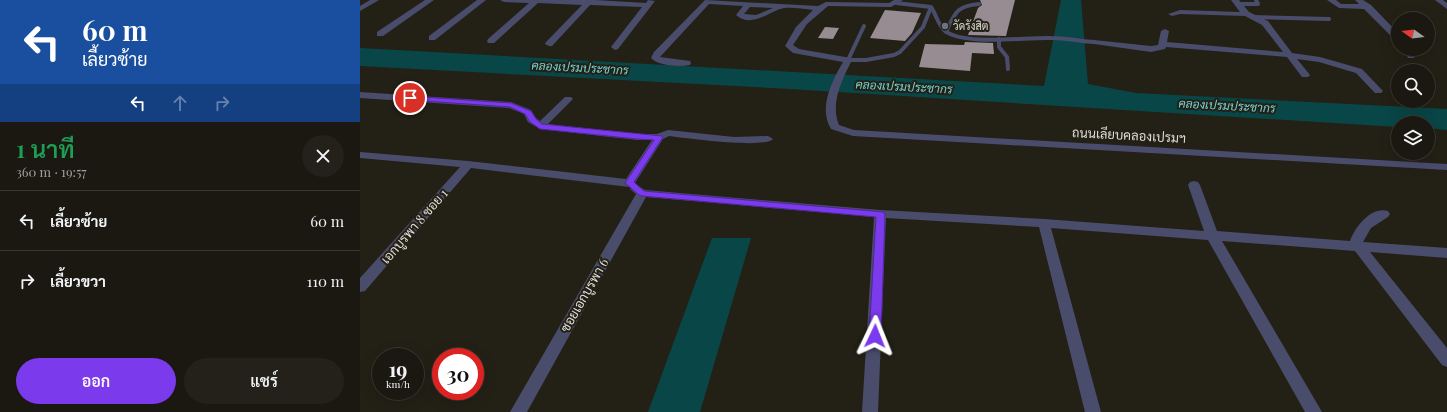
<!DOCTYPE html>
<html lang="th">
<meta charset="utf-8">
<style>
:root{--surface:#1a1810;--page:#232119;--text:#f1f3f6;--muted:#9fa09f;--line:#383730;--accent:#7c3aed}
body{margin:0;font-family:"Playfair Display",Sarabun,serif;background:var(--page);color:var(--text);height:100vh;display:flex;flex-direction:column;font-size:15px;white-space:nowrap}
*{box-sizing:border-box;margin:0}
p{font-size:13px;color:var(--muted)}
.icon{flex:none;width:22px;height:22px;fill:none;stroke:currentColor;stroke-width:2;stroke-linecap:round;stroke-linejoin:round}
.map{position:relative;flex:1;overflow:hidden}
.sheet{display:flex;flex-direction:column;background:var(--surface);width:360px}
.sheet>*{flex:none}
.hud{background:#1a4fa0;color:#fff;overflow:hidden}
.needle{width:26px;rotate:284deg}
.tools{position:absolute;left:1031px;top:12px;display:grid;gap:8px}
.tools a{display:grid;place-items:center;width:44px;height:44px;border-radius:50%;background:var(--surface);box-shadow:0 4px 16px #0002,0 0 0 1px var(--line);font-size:20px}
.speed{position:absolute;left:12px;top:348px;display:flex;gap:8px;font-size:20px;font-weight:700;text-align:center}
.speed>*{display:grid;place-content:center;width:52px;height:52px;border-radius:50%;background:var(--surface);box-shadow:0 4px 16px #0002,0 0 0 1px var(--line);line-height:1}
.speed small{font-size:10px;font-weight:400}
.speed .limit{border:6px solid #d22;background:#fff;color:#111}
.pin{position:absolute;display:grid;place-items:center;width:34px;height:34px;color:#fff;margin:-17px;border:2px solid #fff;border-radius:50%;box-shadow:0 1px 4px #0007}
.me{position:absolute;width:44px;margin:-22px;rotate:2deg;stroke-linejoin:round;filter:drop-shadow(0 0 3px #0008)}
.turn{display:flex;align-items:center;gap:14px;height:84px;padding:0 16px;font-size:18px}
.turn .icon{width:52px;height:52px;stroke-width:2.5}
.turn b{display:block;font-size:28px;line-height:34px}
.lanes{display:flex;align-items:center;height:38px;padding:0 16px;background:#0003;justify-content:center;gap:20px;direction:ltr}
.lanes .off{opacity:.35}
.round{display:grid;place-items:center;flex:none;width:42px;height:42px;border-radius:21px;background:var(--page)}
.overview{display:flex;align-items:center;justify-content:space-between;height:68px;padding:0 16px}
h1{font-size:24px;font-weight:600;line-height:30px;color:#1e9e55}
.button{display:flex;gap:8px;margin-top:auto;padding:8px 16px}
.button a{flex:1;height:46px;border-radius:24px;background:var(--accent);color:#fff;font-size:16px;font-weight:600;line-height:46px;text-align:center}
.button a+a{background:var(--page);color:var(--text)}
ul{padding:0;list-style:none}
li{display:flex;align-items:center;gap:12px;height:60px;padding:0 16px;border-top:1px solid var(--line)}
li div{flex:1}
li b{display:block;font-size:15px}
li em{font-style:normal}
main{display:flex;flex:1;min-height:0}
.map>svg:first-child{display:block}
.water{fill:#094647}
.building{fill:#988c93}
.lines{fill:none;stroke-linecap:round;stroke-linejoin:round}
.lane{stroke:#4a4c6c;stroke-width:4}
.street{fill:#4a4c6c;fill-rule:evenodd}
.route{fill:#7c3aed;stroke:#51269a}
.worship-dot{fill:#6b7280;stroke:#232016;stroke-width:1.5}
.labels{text-anchor:middle;stroke-width:4;stroke-linejoin:round;paint-order:stroke}
.far-poi-label{font-size:11px;fill:#dfddd6;stroke:#232016;text-anchor:start}
.far-water-label{font-size:12px;font-style:italic;fill:#76d1d3;stroke:#232016}
.street-label{font-size:13px;fill:#dfddd6;stroke:#232016}
</style>
<main>
<section class="sheet">
<div class="hud">
<div class="turn"><svg class="icon" aria-label="left" viewBox="0 0 24 24"><path d="M17 20v-9H6M10 6l-5 5 5 5"/></svg><div><b>60 m</b>เลี้ยวซ้าย</div></div>
<div class="lanes"><svg class="icon" aria-label="left" viewBox="0 0 24 24"><path d="M17 20v-9H6M10 6l-5 5 5 5"/></svg><svg class="icon off" aria-label="ahead" viewBox="0 0 24 24"><path d="M12 20V5M6 11l6-6 6 6"/></svg><svg class="icon off" aria-label="right" viewBox="0 0 24 24"><path d="M7 20v-9h11M14 6l5 5-5 5"/></svg></div>
</div>
<div class="overview"><div><h1>1 นาที</h1><p>360 m · 19:57</p></div><a class="round"><svg class="icon" aria-label="close" viewBox="0 0 24 24"><path d="M6 6l12 12M18 6L6 18"/></svg></a></div>
<ul>
<li><svg class="icon" aria-label="left" viewBox="0 0 24 24"><path d="M17 20v-9H6M10 6l-5 5 5 5"/></svg><div><b>เลี้ยวซ้าย</b></div><em>60 m</em></li>
<li><svg class="icon" aria-label="right" viewBox="0 0 24 24"><path d="M7 20v-9h11M14 6l5 5-5 5"/></svg><div><b>เลี้ยวขวา</b></div><em>110 m</em></li>
</ul>
<div class="button"><a>ออก</a><a>แชร์</a></div>
</section>
<div class="map">
<svg width="1087" height="412" viewBox="0 0 1087 412">
<rect width="100%" height="100%" fill="#232016"/>
<!-- water -->
<g class="water">
<polygon points="701,0 721,0 728,84 776,93 1087,109 1087,130 1068,128 1068,123 1038,123 1038,127 430,89 0,66 0,48 684,86"/>
<polygon points="352,238 391,238 340,412 288,412"/>
</g>
<!-- building -->
<g class="building">
<polygon points="620,0 655,0 646,36 608,35 618,8 622,5"/>
<polygon points="525,10 561,13 552,33 545,41 510,38"/>
<polygon points="465,27 479,28 473,39 458,38"/>
<polygon points="605,42 633,43 634,54 612,53 610,71 559,67 565,44 604,45"/>
</g>
<g class="lines">
<!-- lane -->
<g class="lane">
<path d="M536,3l35,4c5,7 7,18 14,24 20,15 80,6 106,7 14,0 29,3 43,4"/>
<polyline points="877,4 898,4 896,0"/>
<polyline points="893,17 969,19"/>
<polyline points="504,26 488,60 506,60 534,55 540,52 563,27 571,7"/>
<path d="M586,32c9,-19 10,-26 33,-28"/>
<polyline points="639,39 639,47 647,57 648,69"/>
</g>
<!-- street -->
<g class="street">
<polygon points="10,0 19,0 0,11 0,6"/>
<polygon points="65,0 74,0 23,36 17,36 17,32"/>
<polygon points="117,0 126,0 75,40 69,40 69,36"/>
<polygon points="140,0 235,0 286,3 288,0 295,1 258,49 255,50 251,47 282,7 230,5 192,46 189,46 185,44 186,42 222,5 178,3 134,43 128,43 127,41 128,39 169,3 144,2"/>
<path d="M345,0l113,6 8,-4 63,1 5,-3h9l-12,7 -63,-1 -21,18 -14,21 6,4 52,9 1,2c-10,20 -22,43 -13,65l15,5 593,34v6l-594,-34 -22,-7c-13,-21 1,-48 12,-67l-50,-9 -8,-7 11,-19 17,-17c-9,-1 -21,-3 -29,-2 -15,3 -32,21 -48,7l7,-9 -34,-2 -49,53 30,4 1,2 -1,2c-10,2 -32,1 -39,-7l3,-6zM390,7l23,1 -17,7 -12,-1z"/>
<polygon points="871,0 879,0 889,12 908,21 932,53 960,57 1002,69 1023,91 1021,93 1015,93 996,73 959,62 937,59 950,75 948,77 942,77 927,57 806,47 805,49 791,52 734,44 730,42 734,40 791,46 798,45 801,31 805,29 809,31 807,42 923,52 902,25 885,16 820,14 812,16 808,14 820,10 880,12"/>
<polygon points="967,0 976,0 981,4 999,4 995,0 1003,0 1011,5 1038,33 1038,40 1035,40 1004,9 979,8"/>
<polygon points="1075,0 1083,0 1087,3 1087,9"/>
<polygon points="1044,49 1052,49 1055,56 1054,58 1048,58"/>
<path d="M0,92l151,10 20,8 5,8 4,3 25,-24h6l2,2 -25,25 89,10h20l11,-4 66,7 34,-1 5,3c-8,10 -88,-1 -104,-3l-6,3 -30,47 -4,1 -158,-19 -106,123 -5,1v-14l100,-111 -100,-9v-6l108,9 158,18 26,-39h-15l-97,-11 -12,-7 -4,-8 -15,-6 -149,-10z"/>
<path d="M834,181l4,1 2,3 17,46 133,10c5,-14 21,-35 38,-30l2,3 -2,3 -17,11 -8,14 84,6v10l-77,-6 77,96v19l-5,-2 -87,-114 -133,-10 100,171h-17l-97,-172 -157,-12 50,184h-16l-46,-185 -153,-9 -8,194h-16l12,-195 -228,-20 -119,215h-17l126,-218 -6,-5 2,-3 4,-1 9,5 235,20 164,9 160,12 -16,-46 2,-3z"/>
</g>
</g>
<!-- route -->
<polygon class="route" points="48,96 151,103 171,111 176,119 182,124 302,136 303,137 274,182 284,191 524,212 525,214 521,336 519,339 515,341 511,339 509,336 516,217 282,196 279,195 265,183 294,140 277,139 180,129 170,122 165,114 150,107 50,100 48,99"/>
<!-- markers -->
<circle class="worship-dot" cx="585" cy="26" r="4"/>
<g class="labels">
<!-- far-poi labels -->
<g class="far-poi-label">
<text x="593" y="30">วัดรังสิต</text>
</g>
<!-- far-water labels -->
<g class="far-water-label">
<text transform="translate(220 68) rotate(3)" y="4">คลองเปรมประชากร</text>
<text transform="translate(544 87) rotate(3)" y="4">คลองเปรมประชากร</text>
<text transform="translate(867 106) rotate(3)" y="4">คลองเปรมประชากร</text>
</g>
<!-- street labels -->
<g class="street-label">
<text transform="translate(769 135) rotate(3)" y="5">ถนนเลียบคลองเปรมฯ</text>
<text transform="translate(54 226) rotate(-49)" y="5">เอกบูรพา 8 ซอย 1</text>
<text transform="translate(224 295) rotate(-60)" y="5">ซอยเอกบูรพา 6</text>
</g>
</g>
</svg>
<div class="tools">
<a><svg class="needle" viewBox="-14 -14 28 28"><path d="M0-13l5 13h-10z" fill="#e53935"/><path d="M0 13l5-13h-10z" fill="#9fa09f"/></svg></a>
<a><svg class="icon" aria-label="search" viewBox="0 0 24 24"><circle cx="10" cy="10" r="6"/><path d="M15 15l6 6"/></svg></a>
<a><svg class="icon" aria-label="layers" viewBox="0 0 24 24"><path d="M12 4l9 5-9 5-9-5zM3 14l9 5 9-5"/></svg></a>
</div>
<div class="speed"><div>19<small>km/h</small></div><div class="limit">30</div></div>
<div class="pin" style="left:50px;top:98px;background:#d93025"><svg class="icon" aria-label="arrive" viewBox="0 0 24 24"><path d="M6 21V4h12l-3 4 3 4H6"/></svg></div>
<svg class="me" style="left:515px;top:336px" viewBox="-20 -20 40 40"><path d="M0-17L14 15 0 8-14 15z" fill="#7c3aed" stroke="#fff" stroke-width="4"/></svg>
</div>
</main>
